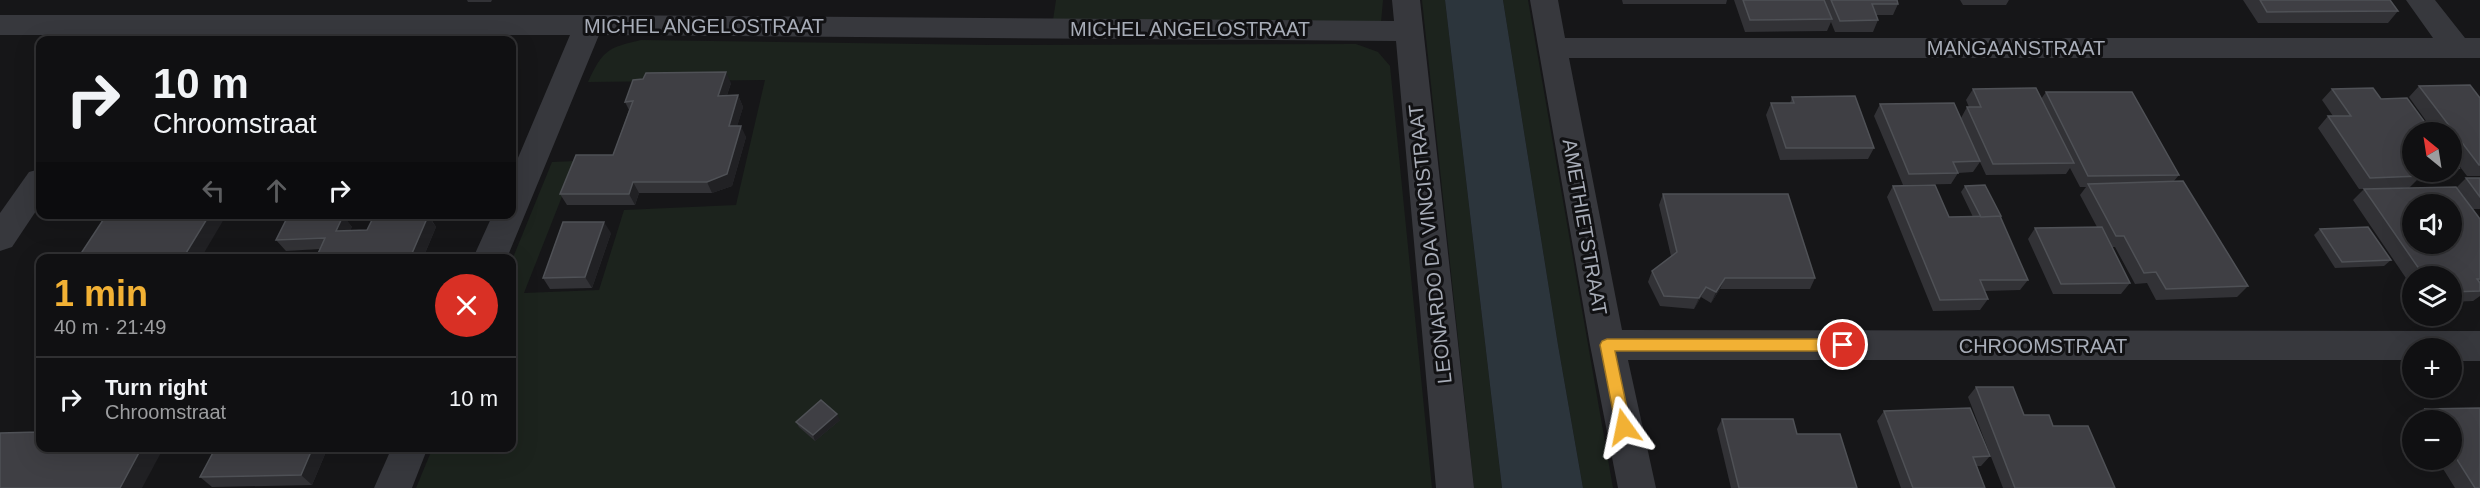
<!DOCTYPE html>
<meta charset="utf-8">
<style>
:root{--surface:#101012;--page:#19191b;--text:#f1f3f6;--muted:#9c9d9f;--line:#303032;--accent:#f2b134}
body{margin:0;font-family:Arial,sans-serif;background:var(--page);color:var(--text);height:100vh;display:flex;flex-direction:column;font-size:22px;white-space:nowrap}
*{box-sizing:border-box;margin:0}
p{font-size:20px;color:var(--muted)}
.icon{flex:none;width:33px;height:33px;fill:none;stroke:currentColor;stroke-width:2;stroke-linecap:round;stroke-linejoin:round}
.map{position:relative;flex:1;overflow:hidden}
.details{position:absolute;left:36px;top:254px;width:480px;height:198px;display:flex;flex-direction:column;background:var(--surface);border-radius:12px;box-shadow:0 6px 24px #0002,0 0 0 2px var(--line)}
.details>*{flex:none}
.guide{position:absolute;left:36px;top:36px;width:480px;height:183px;border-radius:12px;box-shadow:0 6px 24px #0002,0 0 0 2px var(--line);background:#101012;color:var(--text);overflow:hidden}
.needle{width:39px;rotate:330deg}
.buttons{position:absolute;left:2402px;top:122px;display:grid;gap:12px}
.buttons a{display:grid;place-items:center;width:60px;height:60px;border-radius:50%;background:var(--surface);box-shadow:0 6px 24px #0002,0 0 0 2px var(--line);font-size:30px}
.pin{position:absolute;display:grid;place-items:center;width:51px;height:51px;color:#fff;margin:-26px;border:3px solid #fff;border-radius:50%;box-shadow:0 2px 6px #0007}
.me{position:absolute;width:66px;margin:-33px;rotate:348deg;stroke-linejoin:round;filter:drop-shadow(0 0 4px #0008)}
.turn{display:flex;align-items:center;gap:21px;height:126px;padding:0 18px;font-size:27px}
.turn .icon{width:78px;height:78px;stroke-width:2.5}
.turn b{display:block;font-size:42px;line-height:51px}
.lanes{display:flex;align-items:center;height:57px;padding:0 18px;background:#0003;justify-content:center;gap:30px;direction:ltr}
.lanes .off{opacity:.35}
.round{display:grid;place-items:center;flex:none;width:63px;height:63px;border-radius:32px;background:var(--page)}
.head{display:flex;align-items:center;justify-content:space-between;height:102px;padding:0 18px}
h1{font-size:36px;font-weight:700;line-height:45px;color:var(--accent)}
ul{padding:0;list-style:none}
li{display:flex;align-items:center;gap:18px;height:84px;padding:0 18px;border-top:2px solid var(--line)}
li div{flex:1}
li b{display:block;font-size:22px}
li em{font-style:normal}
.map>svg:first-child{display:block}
.green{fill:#1c231d}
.water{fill:#2c353c}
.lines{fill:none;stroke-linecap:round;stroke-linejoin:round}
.minor{fill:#37383d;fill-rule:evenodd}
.wall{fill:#323236;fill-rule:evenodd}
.shaded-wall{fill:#212124}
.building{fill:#3f3f44;stroke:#4f5156;stroke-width:1.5;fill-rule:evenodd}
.route{fill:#f2b134;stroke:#9d7322;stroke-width:1.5}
.labels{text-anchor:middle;stroke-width:6;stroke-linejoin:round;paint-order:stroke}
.street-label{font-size:20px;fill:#a8adb8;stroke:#111113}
</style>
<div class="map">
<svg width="2480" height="488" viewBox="0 0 2480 488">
<rect width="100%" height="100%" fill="#161618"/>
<!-- green -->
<g class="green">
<polygon points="1032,0 1383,0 1381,22 1053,20 1056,0"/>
<polygon points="1422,0 1445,0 1502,488 1474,488"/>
<polygon points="1503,0 1528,0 1613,488 1583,488 1558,345"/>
<path d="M641,40l349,5 366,-1 22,8 12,14 42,422h-1016l17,-41h79v-187l40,-98 24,-1 -52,132 75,-3 25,-80 112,-5 29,-125 -177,2c15,-32 19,-34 53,-42z"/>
</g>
<!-- water -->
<polygon class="water" points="1445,0 1503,0 1558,345 1583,488 1502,488"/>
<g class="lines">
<!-- minor -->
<g class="minor">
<polygon points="1392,0 1420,0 1474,488 1436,488 1396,41 599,35 507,258 473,258 493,214 512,214 512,172 570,35 0,35 0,15 589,15 1394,21"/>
<polygon points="1530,0 1558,0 1565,38 2433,38 2406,0 2435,0 2465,38 2480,38 2480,58 1569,58 1622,330 2480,331 2480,361 2451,361 2451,348 2412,348 2412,360 1628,360 1656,488 1618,488 1590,345"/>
<polygon points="40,169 40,205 12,247 0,251 0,213 29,172"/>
<polygon points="392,447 428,447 412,488 374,488"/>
</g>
</g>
<!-- wall -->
<g class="wall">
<polygon points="467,0 492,0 491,2 468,2"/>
<polygon points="1622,0 1727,0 1726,4 1623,4"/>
<polygon points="1734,0 1897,0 1898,4 1893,15 1876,15 1878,20 1873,32 1835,32 1831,22 1827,31 1745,32"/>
<polygon points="1960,0 2009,0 2006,5 1963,5"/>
<polygon points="2243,0 2390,0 2398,11 2388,23 2258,23"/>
<polygon points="731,83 727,95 738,95 743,107 737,126 746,137 732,186 712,193 639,193 635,205 567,205 560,194 613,155 629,110 625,102"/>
<polygon points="2419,86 2480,98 2480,176 2467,176 2451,155 2451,132 2434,132 2409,97"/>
<polygon points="1973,89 2041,99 2046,92 2179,175 2174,181 2248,286 2237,297 2156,300 2147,283 2135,284 2115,247 2112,247 2130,283 2121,294 2053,294 2028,239 2035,228 2097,227 2080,195 2086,187 2080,187 2070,168 2066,174 1986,175 1980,162 1973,172 1958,173 1951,184 1903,185 1874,116 1880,104 1961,118 1967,107 1969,107 1966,100"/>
<polygon points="2332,89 2412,171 2451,171 2451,157 2459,168 2448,179 2417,180 2409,188 2359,189 2318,128 2328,116 2333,116 2322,100"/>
<polygon points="1792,97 1874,148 1868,159 1780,160 1766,115 1771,103 1790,103"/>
<polygon points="2466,178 2480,178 2480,209 2472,209 2480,219 2480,296 2473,301 2451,302 2451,276 2412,276 2412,287 2353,200 2364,189 2457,187"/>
<polygon points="1893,186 1949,217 1973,217 1961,192 1965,186 2001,216 2000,217 2028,280 2020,290 1984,291 1988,299 1980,310 1933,311 1887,197"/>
<polygon points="1663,194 1815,278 1810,289 1720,289 1711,303 1701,297 1694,309 1660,306 1648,282 1652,271 1671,256 1659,205"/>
<path d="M303,214h151l-2,5h-21l5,8 -13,31h-107l4,-9 -34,2 -10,-11 30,-22zM372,220l-5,10h-17l2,-3 -5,-6z"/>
<polygon points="2320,229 2391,260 2384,266 2335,268 2314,235"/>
<polygon points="611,233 592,288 550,289 543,278"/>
<polygon points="1976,387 2024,415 2053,426 2115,488 2003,488 1968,397"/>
<polygon points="2480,408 2480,488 2455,488 2437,459 2451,459 2451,420 2412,420 2425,409"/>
<polygon points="1884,411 1990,456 1981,466 1977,466 1985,488 1901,488 1877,421"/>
<polygon points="1722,419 1797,434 1857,488 1731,488 1717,429"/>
<polygon points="840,420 815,441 799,427 796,422"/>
<polygon points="216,447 328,447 312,485 212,487 200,477"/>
</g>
<!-- shaded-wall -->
<g class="shaded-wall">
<polygon points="726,72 731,83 723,107 718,96"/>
<polygon points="512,81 514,85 512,92"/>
<polygon points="738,95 743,107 734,137 729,126"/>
<polygon points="741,126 746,137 732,186 712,193 707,182"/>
<polygon points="633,182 639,193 635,205 629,194"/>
<polygon points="210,214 227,214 201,258 183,258"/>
<polygon points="449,214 454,214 452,219"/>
<polygon points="343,216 352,227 345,242 336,231"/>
<polygon points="428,216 436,227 423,258 410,258"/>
<polygon points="604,222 611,233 592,288 585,277"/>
<polygon points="1725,278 1720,289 1711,303 1716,292"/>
<polygon points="1706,287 1701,297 1694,309 1699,298"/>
<polygon points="837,414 840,420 815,441 813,435"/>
<polygon points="142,447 164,447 142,488 120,488"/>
<polygon points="313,447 328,447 312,485 301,475"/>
</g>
<!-- building -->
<g class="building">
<polygon points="1743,0 1824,0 1832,19 1750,20"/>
<polygon points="1831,0 1897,0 1898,4 1872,4 1878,20 1840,21"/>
<polygon points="2260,0 2390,0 2398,11 2267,12"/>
<polygon points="726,72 718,96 738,95 729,126 741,126 727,174 707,182 633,182 629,194 560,194 576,155 613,155 633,101 625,102 633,80 643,79 646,73"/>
<polygon points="2470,85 2480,98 2480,165 2479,165 2419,86"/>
<polygon points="2036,88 2074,163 1993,164 1967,107 1981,107 1973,89"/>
<polygon points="2373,88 2381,99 2407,98 2432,132 2412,132 2412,171 2416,171 2420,176 2370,178 2328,116 2351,116 2332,89"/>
<polygon points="2046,92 2132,92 2179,175 2088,176"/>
<polygon points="1855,96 1874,148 1786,148 1771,103 1794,103 1792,97"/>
<polygon points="1954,103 1980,161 1953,162 1958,173 1909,174 1880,104"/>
<polygon points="2451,157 2459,168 2451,168"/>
<polygon points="2466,178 2480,178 2480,197"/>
<polygon points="2183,181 2248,286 2166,289 2156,272 2144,273 2124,236 2116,236 2088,184"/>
<polygon points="1935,185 1949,217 2000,216 2028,280 1980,280 1988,299 1940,300 1893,186"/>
<polygon points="1985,185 2001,216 1981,217 1965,186"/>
<path d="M2456,187l24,32v60h-3l3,4v8l-29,1v-16h-27l-60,-87zM2412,204h39v39h-39z"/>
<polygon points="1663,194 1788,194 1815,278 1725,278 1716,292 1706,287 1699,298 1664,296 1652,271 1677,252"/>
<polygon points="107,214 210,214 183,258 78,258"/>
<polygon points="343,216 336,231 367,230 373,218 428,216 410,258 316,258 325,238 276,240 287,218"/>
<polygon points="563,222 604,222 585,277 543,278"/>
<polygon points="2102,227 2130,283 2061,284 2035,228"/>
<polygon points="2368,227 2391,260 2342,262 2320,229"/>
<polygon points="1976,387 2013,387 2024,415 2049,415 2053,426 2088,426 2115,488 2015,488"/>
<polygon points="821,400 837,414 813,435 796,422"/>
<polygon points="1970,408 1990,456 1973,457 1985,488 1913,488 1884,411"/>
<polygon points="2480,408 2480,488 2475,488 2451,450 2451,420 2432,420 2425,409"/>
<polygon points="1722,419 1793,419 1797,434 1840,434 1857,488 1739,488"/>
<polygon points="40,430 40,447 142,447 120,488 0,488 0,433 39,432"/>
<polygon points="216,447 313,447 301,475 200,477"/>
</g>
<!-- route -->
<polygon class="route" points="1607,339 1843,339 1848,341 1850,345 1848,350 1843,351 1615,351 1631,427 1629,431 1624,433 1618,431 1616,427 1600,345 1602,341"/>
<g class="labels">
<!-- street labels -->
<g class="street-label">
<text x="704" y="33">MICHEL ANGELOSTRAAT</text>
<text x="1190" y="36">MICHEL ANGELOSTRAAT</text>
<text x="2016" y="55">MANGAANSTRAAT</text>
<text transform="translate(1585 227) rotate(80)" y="7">AMETHIETSTRAAT</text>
<text transform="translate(1430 244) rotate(-96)" y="7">LEONARDO DA VINCISTRAAT</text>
<text x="2043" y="353">CHROOMSTRAAT</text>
</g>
</g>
</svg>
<div class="buttons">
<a><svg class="needle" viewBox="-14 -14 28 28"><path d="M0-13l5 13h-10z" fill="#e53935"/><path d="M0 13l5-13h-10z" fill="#9c9d9f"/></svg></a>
<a><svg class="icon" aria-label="sound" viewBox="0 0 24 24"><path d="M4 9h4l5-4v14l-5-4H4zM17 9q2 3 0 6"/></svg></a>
<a><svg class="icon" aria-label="layers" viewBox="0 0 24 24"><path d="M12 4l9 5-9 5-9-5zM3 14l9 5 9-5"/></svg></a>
<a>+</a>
<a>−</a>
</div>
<div class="pin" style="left:1843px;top:345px;background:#d93025"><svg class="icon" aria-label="arrive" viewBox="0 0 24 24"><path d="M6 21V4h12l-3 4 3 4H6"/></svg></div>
<svg class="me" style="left:1624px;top:427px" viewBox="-20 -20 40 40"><path d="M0-17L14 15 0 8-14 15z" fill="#f2b134" stroke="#fff" stroke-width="4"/></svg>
<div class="guide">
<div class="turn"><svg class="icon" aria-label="right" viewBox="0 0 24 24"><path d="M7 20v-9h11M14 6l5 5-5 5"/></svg><div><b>10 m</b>Chroomstraat</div></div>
<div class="lanes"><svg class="icon off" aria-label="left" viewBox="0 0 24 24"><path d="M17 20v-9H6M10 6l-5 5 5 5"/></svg><svg class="icon off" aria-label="ahead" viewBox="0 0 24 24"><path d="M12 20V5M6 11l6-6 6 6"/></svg><svg class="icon" aria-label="right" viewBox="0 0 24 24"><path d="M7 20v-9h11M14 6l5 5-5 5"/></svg></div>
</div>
<section class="details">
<div class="head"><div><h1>1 min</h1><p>40 m · 21:49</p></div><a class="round" style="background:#d93025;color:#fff"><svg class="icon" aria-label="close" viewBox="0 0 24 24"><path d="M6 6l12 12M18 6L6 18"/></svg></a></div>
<ul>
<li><svg class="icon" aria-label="right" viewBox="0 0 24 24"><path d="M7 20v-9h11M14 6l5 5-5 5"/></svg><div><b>Turn right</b><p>Chroomstraat</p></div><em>10 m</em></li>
</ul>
</section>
</div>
